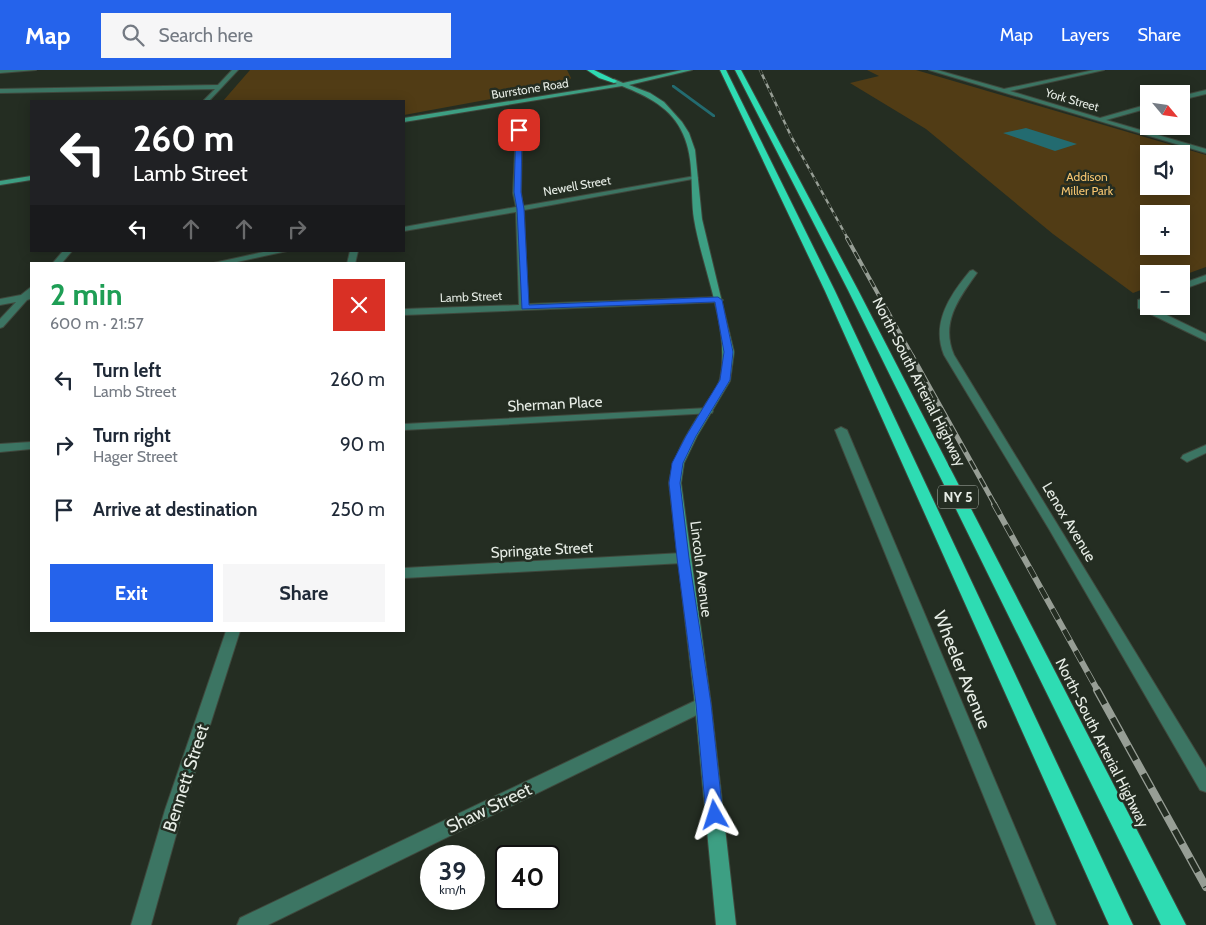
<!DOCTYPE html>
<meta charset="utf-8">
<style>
:root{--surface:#fff;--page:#f6f6f7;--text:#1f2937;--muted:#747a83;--accent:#2563eb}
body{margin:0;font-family:Cabin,sans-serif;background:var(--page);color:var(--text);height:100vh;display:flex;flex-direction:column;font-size:19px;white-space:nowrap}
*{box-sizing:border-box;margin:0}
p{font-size:16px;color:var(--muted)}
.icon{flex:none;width:28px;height:28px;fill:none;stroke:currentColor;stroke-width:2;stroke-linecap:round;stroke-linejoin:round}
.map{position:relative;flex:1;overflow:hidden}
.side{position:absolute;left:30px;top:192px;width:375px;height:370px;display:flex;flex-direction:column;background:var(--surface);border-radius:0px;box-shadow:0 2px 12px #0003}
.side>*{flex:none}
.top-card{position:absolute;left:30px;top:30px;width:375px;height:152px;border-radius:0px;box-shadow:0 2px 12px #0003;background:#202124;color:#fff;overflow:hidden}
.needle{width:32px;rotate:119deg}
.fabs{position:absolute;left:1140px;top:15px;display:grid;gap:10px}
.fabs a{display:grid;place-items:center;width:50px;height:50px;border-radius:0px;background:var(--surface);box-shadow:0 2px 12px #0003;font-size:25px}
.speed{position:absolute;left:420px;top:775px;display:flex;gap:10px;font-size:25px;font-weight:700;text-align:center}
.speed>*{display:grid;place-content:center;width:65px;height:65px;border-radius:50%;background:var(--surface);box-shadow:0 2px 12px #0003;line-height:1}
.speed small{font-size:12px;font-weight:400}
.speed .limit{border:2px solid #111;border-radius:8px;background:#fff;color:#111}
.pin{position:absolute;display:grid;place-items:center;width:42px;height:42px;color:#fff;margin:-21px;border-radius:10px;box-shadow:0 2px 8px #0006}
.me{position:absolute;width:55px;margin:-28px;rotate:354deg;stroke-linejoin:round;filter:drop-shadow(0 0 4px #0008)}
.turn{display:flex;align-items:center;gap:18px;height:105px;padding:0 20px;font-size:22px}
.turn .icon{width:65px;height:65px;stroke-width:2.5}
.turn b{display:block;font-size:35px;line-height:42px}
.lanes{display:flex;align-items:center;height:48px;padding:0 20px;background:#0003;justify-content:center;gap:25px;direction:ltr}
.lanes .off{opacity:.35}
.round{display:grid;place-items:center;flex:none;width:52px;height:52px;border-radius:0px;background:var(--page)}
.head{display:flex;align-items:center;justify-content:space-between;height:85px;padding:0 20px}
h1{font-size:30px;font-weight:700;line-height:38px;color:#1e9e55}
.action{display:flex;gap:10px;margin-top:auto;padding:10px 20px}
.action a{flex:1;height:58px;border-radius:0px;background:var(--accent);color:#fff;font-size:20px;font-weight:700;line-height:58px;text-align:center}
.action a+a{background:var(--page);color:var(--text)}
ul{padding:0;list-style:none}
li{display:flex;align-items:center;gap:15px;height:65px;padding:0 20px}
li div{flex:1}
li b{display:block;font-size:19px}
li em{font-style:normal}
header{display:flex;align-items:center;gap:30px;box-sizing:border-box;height:70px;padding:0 25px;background:var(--accent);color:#fff}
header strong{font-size:24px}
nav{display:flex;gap:28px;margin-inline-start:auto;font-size:18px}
.search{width:350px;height:45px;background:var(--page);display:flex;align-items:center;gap:12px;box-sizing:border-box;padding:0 18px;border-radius:0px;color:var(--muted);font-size:19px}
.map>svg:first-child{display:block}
.green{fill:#513c15;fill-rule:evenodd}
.water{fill:#236b70}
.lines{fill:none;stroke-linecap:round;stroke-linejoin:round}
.stream{fill:#236b70;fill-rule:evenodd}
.street-casing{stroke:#3f483d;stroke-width:2}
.secondary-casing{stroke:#3f483d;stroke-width:2}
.highway-casing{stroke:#3f483d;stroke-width:2}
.street{fill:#3c7563;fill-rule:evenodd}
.secondary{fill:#3d9f83;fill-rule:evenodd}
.highway{fill:#2edcb3;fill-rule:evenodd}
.rail-far4-casing{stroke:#979e95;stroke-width:2.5}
.rail-far3-casing{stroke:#979e95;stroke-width:4}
.rail-far2-casing{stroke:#979e95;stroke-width:5}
.rail-far1-casing{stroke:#979e95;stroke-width:6}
.rail-casing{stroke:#979e95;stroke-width:8}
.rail-far4{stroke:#242d22;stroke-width:2;stroke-dasharray:5;stroke-linecap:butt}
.rail-far3{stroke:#242d22;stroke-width:2.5;stroke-dasharray:8;stroke-linecap:butt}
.rail-far2{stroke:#242d22;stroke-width:3;stroke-dasharray:10;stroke-linecap:butt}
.rail-far1{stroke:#242d22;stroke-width:4.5;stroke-dasharray:12;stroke-linecap:butt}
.rail{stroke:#242d22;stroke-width:5.5;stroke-dasharray:16;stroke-linecap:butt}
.route{fill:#2563eb;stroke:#184099}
.labels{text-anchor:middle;stroke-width:5;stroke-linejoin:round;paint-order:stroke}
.far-street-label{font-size:12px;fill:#e6ece5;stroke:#242d22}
.far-park-label{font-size:12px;fill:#f6c570;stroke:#242d22}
.shield{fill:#242d22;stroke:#acb3aa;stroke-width:1}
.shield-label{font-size:14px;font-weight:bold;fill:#e6ece5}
.street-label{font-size:15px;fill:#e6ece5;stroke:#242d22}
.near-street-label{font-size:18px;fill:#e6ece5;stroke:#242d22}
</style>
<header>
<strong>Map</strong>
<div class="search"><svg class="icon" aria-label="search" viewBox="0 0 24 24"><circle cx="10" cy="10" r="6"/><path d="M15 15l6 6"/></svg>Search here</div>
<nav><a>Map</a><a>Layers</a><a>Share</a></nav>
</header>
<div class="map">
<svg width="1206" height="855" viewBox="0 0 1206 855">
<rect width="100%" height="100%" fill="#242d22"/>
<!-- green -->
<g class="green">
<polygon points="250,0 567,0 571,8 568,12 550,18 404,45 404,31 223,31"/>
<path d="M867,0h49l290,85v112l-25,9v-2h-32v13l-16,6 -80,-59 -127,-105 -76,-46 29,-7zM1149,84h32v32h-32zM1149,144h32v32h-32z"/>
</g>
<!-- water -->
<polygon class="water" points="1026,58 1077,74 1055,81 1003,63"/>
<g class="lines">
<!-- stream -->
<polygon class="stream" points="672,15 674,15 715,45 715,47 713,47 672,17"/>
<defs>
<g id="street">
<polygon points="0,0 36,0 0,3"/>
<polygon points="232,0 238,0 209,31 203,31 215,19 0,23 0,19 218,15"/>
<polygon points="929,0 937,0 1004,19 1094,0 1104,0 1010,21 1100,48 1149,34 1149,38 1106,50 1206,79 1206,83"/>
<polygon points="1206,20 1206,24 1181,30 1181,26"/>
<polygon points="519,58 522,60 521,123 523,136 695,106 698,108 524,140 528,234 718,227 723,230 721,232 404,245 404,239 519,235 516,142 404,161 404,157 516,137 513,123 516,60"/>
<polygon points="63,181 72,181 61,194 52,194"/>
<polygon points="268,181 287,181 228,194 209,194"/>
<polygon points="350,181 358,181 355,194 347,194"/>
<path d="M973,200l4,3c-18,25 -37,50 -23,82l252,413v24l-6,-2 -151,-261 -105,-174c-13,-32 6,-60 26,-84z"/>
<polygon points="1206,205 1206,211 1181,220 1181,214"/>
<polygon points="31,217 30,229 27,230 3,257 0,258 0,249 16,232 0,235 0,229 21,225"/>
<polygon points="1149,226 1149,232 1146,235 1206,264 1206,271 1138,238 1138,230"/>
<polygon points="708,338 713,341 712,343 404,360 404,354"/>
<polygon points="841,357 847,360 1056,855 1036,855 835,360"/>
<polygon points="31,372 31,379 0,382 0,374"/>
<polygon points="1206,375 1206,383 1187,392 1181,388 1183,385"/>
<polygon points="683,483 688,485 690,488 688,491 683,493 404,508 404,498"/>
<polygon points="226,561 240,561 183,740 151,855 131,855 165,740"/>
<polygon points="703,627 709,629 711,634 709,639 268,855 237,855 240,848"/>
</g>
<g id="secondary">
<path d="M682,0h10l-63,15 21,8 14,9 18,20 7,11 6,17 7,69 32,133 -4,29 -33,55 -13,27 -3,20 30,221 25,221h-20l-21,-221 -26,-221c5,-31 20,-52 36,-78 5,-8 13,-17 15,-26 11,-48 -18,-111 -26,-160 -4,-28 1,-59 -11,-85 -11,-26 -36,-38 -61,-48l-218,36v-4l213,-34 -6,-3 3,-2 9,4z"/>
<polygon points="31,106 31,110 0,115 0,111"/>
</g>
<g id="highway">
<polygon points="587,0 594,0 617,11 614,13 599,8"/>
<polygon points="720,0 726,0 835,221 1133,855 1109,855 825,221"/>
<polygon points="735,0 741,0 858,220 1186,855 1161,855 848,220"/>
</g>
</defs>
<!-- street casing -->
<use href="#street" class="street-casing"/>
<!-- secondary casing -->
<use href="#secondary" class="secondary-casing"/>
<!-- highway casing -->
<use href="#highway" class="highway-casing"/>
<!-- street -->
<use href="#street" class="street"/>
<!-- secondary -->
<use href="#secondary" class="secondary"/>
<!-- highway -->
<use href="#highway" class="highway"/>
<defs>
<polyline id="rail-far4" points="760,0 791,66 848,169"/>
<polyline id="rail-far3" points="847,168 913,287"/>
<polyline id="rail-far2" points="912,286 995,435"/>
<polyline id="rail-far1" points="994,434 1098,621"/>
<polyline id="rail" points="1097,620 1206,817"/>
</defs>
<!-- rail-far4 casing -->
<use href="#rail-far4" class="rail-far4-casing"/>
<!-- rail-far3 casing -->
<use href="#rail-far3" class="rail-far3-casing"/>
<!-- rail-far2 casing -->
<use href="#rail-far2" class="rail-far2-casing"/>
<!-- rail-far1 casing -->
<use href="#rail-far1" class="rail-far1-casing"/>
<!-- rail casing -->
<use href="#rail" class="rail-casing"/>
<!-- rail-far4 -->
<use href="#rail-far4" class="rail-far4"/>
<!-- rail-far3 -->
<use href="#rail-far3" class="rail-far3"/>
<!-- rail-far2 -->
<use href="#rail-far2" class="rail-far2"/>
<!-- rail-far1 -->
<use href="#rail-far1" class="rail-far1"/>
<!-- rail -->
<use href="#rail" class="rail"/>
</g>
<!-- route -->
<polygon class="route" points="519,58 522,60 521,122 524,139 529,235 718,227 722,230 733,282 730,310 696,366 683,393 680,413 689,488 711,634 723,745 720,750 715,752 709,750 706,745 696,634 677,488 669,413 672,393 686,366 720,310 724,282 715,232 522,239 517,139 514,122 516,60"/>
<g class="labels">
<!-- far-street labels -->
<g class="far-street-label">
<text transform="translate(530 19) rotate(-9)" y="4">Burrstone Road</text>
<text transform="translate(1072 30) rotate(16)" y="4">York Street</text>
<text transform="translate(577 116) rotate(-10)" y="4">Newell Street</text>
<text transform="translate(471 227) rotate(-2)" y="4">Lamb Street</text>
</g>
<!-- far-park labels -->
<g class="far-park-label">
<text x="1087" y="111">Addison<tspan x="1087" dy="14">Miller Park</tspan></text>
</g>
<!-- shield labels -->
<rect class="shield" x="938" y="415.5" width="40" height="23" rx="4"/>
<g class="shield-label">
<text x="958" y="432">NY 5</text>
</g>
<!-- street labels -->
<g class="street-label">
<text transform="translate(919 312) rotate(63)" y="5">North-South Arterial Highway</text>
<text transform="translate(555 334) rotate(-3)" y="5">Sherman Place</text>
<text transform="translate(1069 452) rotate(59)" y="5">Lenox Avenue</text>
<text transform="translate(542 480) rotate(-3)" y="5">Springate Street</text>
<text transform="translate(701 499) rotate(83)" y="5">Lincoln Avenue</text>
<text transform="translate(1102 673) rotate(63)" y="5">North-South Arterial Highway</text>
</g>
<!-- near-street labels -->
<g class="near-street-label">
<text transform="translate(962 600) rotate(68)" y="6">Wheeler Avenue</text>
<text transform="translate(186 708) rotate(-72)" y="6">Bennett Street</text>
<text transform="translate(489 738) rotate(-26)" y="6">Shaw Street</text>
</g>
</g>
</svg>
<div class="fabs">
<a><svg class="needle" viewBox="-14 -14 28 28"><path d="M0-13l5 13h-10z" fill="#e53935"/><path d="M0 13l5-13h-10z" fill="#747a83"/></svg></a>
<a><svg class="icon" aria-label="sound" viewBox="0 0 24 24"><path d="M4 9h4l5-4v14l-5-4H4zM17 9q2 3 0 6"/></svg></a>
<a>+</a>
<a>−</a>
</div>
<div class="speed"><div>39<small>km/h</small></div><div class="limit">40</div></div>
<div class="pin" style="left:519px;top:60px;background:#d93025"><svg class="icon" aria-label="arrive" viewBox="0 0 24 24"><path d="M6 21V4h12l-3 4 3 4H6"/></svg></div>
<svg class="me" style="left:715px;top:745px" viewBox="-20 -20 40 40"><path d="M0-17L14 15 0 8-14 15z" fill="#2563eb" stroke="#fff" stroke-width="4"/></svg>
<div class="top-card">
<div class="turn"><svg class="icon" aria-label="left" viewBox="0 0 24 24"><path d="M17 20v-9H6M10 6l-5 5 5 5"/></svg><div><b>260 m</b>Lamb Street</div></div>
<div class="lanes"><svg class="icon" aria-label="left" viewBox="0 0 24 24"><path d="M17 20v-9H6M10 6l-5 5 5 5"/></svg><svg class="icon off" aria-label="ahead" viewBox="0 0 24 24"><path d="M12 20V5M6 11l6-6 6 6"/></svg><svg class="icon off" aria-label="ahead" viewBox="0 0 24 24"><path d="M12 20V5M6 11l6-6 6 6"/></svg><svg class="icon off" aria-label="right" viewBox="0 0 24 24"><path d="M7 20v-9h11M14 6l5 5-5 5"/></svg></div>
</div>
<section class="side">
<div class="head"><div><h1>2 min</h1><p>600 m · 21:57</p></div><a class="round" style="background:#d93025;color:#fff"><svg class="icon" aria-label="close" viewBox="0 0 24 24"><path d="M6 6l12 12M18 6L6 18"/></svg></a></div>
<ul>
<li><svg class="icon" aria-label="left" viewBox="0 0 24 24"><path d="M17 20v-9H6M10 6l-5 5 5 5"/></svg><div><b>Turn left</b><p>Lamb Street</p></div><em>260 m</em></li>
<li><svg class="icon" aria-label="right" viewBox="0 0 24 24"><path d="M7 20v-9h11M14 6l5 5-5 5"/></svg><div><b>Turn right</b><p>Hager Street</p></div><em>90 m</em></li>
<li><svg class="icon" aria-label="arrive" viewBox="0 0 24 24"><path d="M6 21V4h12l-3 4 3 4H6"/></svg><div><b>Arrive at destination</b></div><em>250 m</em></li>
</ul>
<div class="action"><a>Exit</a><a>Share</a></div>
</section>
</div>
